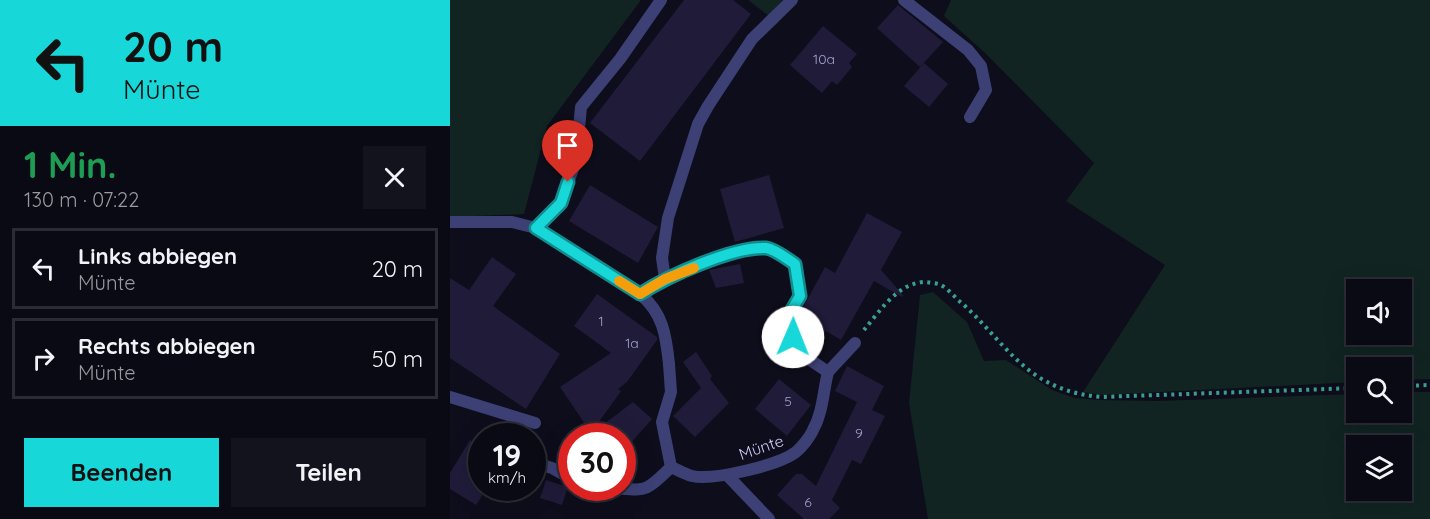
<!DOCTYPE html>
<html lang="de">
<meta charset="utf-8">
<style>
:root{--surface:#0a0a14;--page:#13131d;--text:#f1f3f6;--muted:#999aa0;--line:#2a2b34;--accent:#18d7d9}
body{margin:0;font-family:Quicksand,sans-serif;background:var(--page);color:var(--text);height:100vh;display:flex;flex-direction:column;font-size:22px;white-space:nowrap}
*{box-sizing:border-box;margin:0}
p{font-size:20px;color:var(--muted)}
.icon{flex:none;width:33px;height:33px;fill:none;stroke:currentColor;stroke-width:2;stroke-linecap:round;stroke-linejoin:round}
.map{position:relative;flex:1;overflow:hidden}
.panel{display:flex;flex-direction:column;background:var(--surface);width:450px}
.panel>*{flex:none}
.guide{background:#18d7d9;color:#111;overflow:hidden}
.controls{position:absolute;left:896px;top:279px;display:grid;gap:12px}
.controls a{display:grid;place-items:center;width:66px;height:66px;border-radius:0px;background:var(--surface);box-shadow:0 6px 24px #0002,0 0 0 2px var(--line);font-size:30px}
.speed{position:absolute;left:18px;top:423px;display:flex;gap:12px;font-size:30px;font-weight:700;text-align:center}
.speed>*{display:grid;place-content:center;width:78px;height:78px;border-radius:50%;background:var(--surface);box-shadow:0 6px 24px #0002,0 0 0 2px var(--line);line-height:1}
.speed small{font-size:15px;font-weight:400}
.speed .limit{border:9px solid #d22;background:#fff;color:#111}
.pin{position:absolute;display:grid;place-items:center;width:51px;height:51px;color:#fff;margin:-62px -26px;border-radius:50% 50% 50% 0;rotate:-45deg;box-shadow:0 0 6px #0007}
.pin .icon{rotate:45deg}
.me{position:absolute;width:66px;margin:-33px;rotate:1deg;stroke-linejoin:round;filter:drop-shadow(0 0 4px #0008)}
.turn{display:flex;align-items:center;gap:21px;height:126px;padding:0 24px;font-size:27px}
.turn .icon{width:78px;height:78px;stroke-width:2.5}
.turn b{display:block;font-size:42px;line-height:51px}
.round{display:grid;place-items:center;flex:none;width:63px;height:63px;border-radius:0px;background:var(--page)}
.summary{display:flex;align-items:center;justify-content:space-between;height:102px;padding:0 24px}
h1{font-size:36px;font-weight:700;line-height:45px;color:#1e9e55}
.cta{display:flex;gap:12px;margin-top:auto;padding:12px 24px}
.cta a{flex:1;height:69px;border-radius:0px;background:var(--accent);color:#111;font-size:24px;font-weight:700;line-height:69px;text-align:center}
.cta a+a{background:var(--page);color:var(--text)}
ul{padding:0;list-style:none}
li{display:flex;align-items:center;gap:18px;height:81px;margin:0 12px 9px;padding:0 12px;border:3px solid var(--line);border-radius:0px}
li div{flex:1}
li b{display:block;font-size:22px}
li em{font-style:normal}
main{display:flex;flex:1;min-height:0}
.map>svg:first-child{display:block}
.green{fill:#112421;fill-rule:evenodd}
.building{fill:#1f1b39}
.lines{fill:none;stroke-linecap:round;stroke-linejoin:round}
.path{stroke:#39a091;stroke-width:4;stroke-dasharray:3 4.5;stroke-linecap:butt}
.lane{stroke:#3d4075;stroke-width:12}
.street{stroke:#3d4075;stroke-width:12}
.route-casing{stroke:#108c8d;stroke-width:15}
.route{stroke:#18d7d9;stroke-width:10}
.slow{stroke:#f59e0b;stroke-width:10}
.labels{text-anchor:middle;stroke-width:4.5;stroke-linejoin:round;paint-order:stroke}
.number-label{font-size:14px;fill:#a2a0c9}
.street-label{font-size:16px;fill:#cdccf9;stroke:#0e0d1b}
</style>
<main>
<section class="panel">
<div class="guide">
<div class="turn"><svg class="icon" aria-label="left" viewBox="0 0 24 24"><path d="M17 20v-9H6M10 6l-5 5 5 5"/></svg><div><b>20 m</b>Münte</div></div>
</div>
<div class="summary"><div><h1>1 Min.</h1><p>130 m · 07:22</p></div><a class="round"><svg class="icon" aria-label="close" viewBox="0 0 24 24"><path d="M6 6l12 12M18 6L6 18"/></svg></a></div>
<ul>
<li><svg class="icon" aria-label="left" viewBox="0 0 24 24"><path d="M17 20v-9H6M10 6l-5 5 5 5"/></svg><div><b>Links abbiegen</b><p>Münte</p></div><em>20 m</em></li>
<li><svg class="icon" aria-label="right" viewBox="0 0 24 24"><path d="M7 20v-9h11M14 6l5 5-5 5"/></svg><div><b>Rechts abbiegen</b><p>Münte</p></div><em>50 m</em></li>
</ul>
<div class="cta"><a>Beenden</a><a>Teilen</a></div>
</section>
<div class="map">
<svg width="980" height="519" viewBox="0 0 980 519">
<rect width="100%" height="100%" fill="#0e0d1b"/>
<!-- green -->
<g class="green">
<polygon points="0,0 191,0 97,126 74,214 0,217"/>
<polygon points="298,0 333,0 319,16"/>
<path d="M501,0h479v379l-29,1v-12h-45v14l-253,13 -20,-3 82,-127 -99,-64 28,-38 -110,-111 -40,-36zM906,290h45v44h-45z"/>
<path d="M483,292l34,30 17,39 22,-1 46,30 23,8 25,2 58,1 198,-7v18h45v-20h29v127h-502l-19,-116 11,-108zM906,446h45v44h-45z"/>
</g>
<!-- building -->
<g class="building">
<polygon points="234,0 283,0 301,14 190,161 140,123"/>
<polygon points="448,5 493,42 470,67 427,28"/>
<polygon points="373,26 407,54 399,63 402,67 387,85 382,81 372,93 340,65"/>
<polygon points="474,63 498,84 479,107 454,86"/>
<polygon points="319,175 334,228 285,242 270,189"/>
<polygon points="140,185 208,227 188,263 119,221"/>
<polygon points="417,213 452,232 431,270 453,295 452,297 424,281 391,340 349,315 375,267 385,273"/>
<polygon points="42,257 66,274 43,306 110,354 76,409 0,358 0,278 19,290"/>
<polygon points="290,264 294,283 266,288 259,270"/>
<polygon points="147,294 207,337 207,340 177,382 168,389 171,391 141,433 110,387 161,353 124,326"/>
<polygon points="246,352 262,376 260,379 279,403 245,437 223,416 251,388 233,362"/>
<polygon points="397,366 434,386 422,410 435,416 411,464 402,460 382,500 390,508 379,519 354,519 327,495 346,474 352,474 366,486 407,402 385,391"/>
<polygon points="329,379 361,405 337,436 305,409"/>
<polygon points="183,402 202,419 172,453 172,436 138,436"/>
<polygon points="20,440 32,447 32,496 26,505 0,489 0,473"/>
<polygon points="96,480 118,487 112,505 90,498"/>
</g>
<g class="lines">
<!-- path -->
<g class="path">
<path d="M414,330c15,-18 33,-46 59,-48 4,0 14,1 18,3 6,3 12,10 17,15 28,23 49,56 79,76 20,13 41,19 64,21l255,-9"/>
<polyline points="951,386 980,385"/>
</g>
<!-- lane -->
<g class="lane">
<polyline points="454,0 518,50 531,66 536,90 520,117"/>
<polyline points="86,228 111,203 126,160 131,107 170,59 211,0"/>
<path d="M190,294c23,19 26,41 29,70"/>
<polyline points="378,372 405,343"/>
<polyline points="0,397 85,423"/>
<polyline points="277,475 319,519"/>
</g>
<!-- street -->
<g class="street">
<path d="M0,222h62l24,6 104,66c28,-18 94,-48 127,-46 8,1 20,11 28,16l5,32 -10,17 3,24 7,16 28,19c-5,20 -5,40 -15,58 -3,7 -11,17 -17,22 -17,13 -83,29 -104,24 -7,-2 -14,-6 -21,-9l-9,-45 9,-30 -2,-28"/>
<polyline points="215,279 212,258 218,218 248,124 258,106 302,39 342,0"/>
<polyline points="82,462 102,468 122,479"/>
<path d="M160,488c36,2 34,6 61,-21"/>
</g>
</g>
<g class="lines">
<defs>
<path id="route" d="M118,182l-7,21 -25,25 104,66c28,-18 94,-48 126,-46 9,1 21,11 29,16l5,32 -10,17 3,24"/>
</defs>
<!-- route casing -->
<use href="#route" class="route-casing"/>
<!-- route -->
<use href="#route" class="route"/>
<!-- slow -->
<polyline class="slow" points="169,281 190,294 215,279 244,268"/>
</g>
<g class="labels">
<!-- number labels -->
<g class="number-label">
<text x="374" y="64">10a</text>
<text x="151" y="326">1</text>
<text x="182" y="348">1a</text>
<text x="338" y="406">5</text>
<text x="409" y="438">9</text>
<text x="358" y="507">6</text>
</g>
<!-- street labels -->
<g class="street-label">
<text transform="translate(311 447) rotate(-19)" y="6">Münte</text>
</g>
</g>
</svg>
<div class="controls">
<a><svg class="icon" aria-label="sound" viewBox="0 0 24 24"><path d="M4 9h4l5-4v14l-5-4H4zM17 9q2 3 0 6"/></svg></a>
<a><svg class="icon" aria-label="search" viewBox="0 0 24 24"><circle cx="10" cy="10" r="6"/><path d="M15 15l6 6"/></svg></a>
<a><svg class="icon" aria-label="layers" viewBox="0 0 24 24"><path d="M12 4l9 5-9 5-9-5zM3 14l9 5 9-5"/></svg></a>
</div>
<div class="speed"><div>19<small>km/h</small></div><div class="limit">30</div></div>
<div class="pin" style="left:118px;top:182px;background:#d93025"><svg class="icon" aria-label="arrive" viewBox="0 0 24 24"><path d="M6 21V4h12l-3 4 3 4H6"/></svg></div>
<svg class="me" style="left:343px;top:337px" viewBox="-20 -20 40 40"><circle r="19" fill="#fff"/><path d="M0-13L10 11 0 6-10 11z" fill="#18d7d9"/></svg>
</div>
</main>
